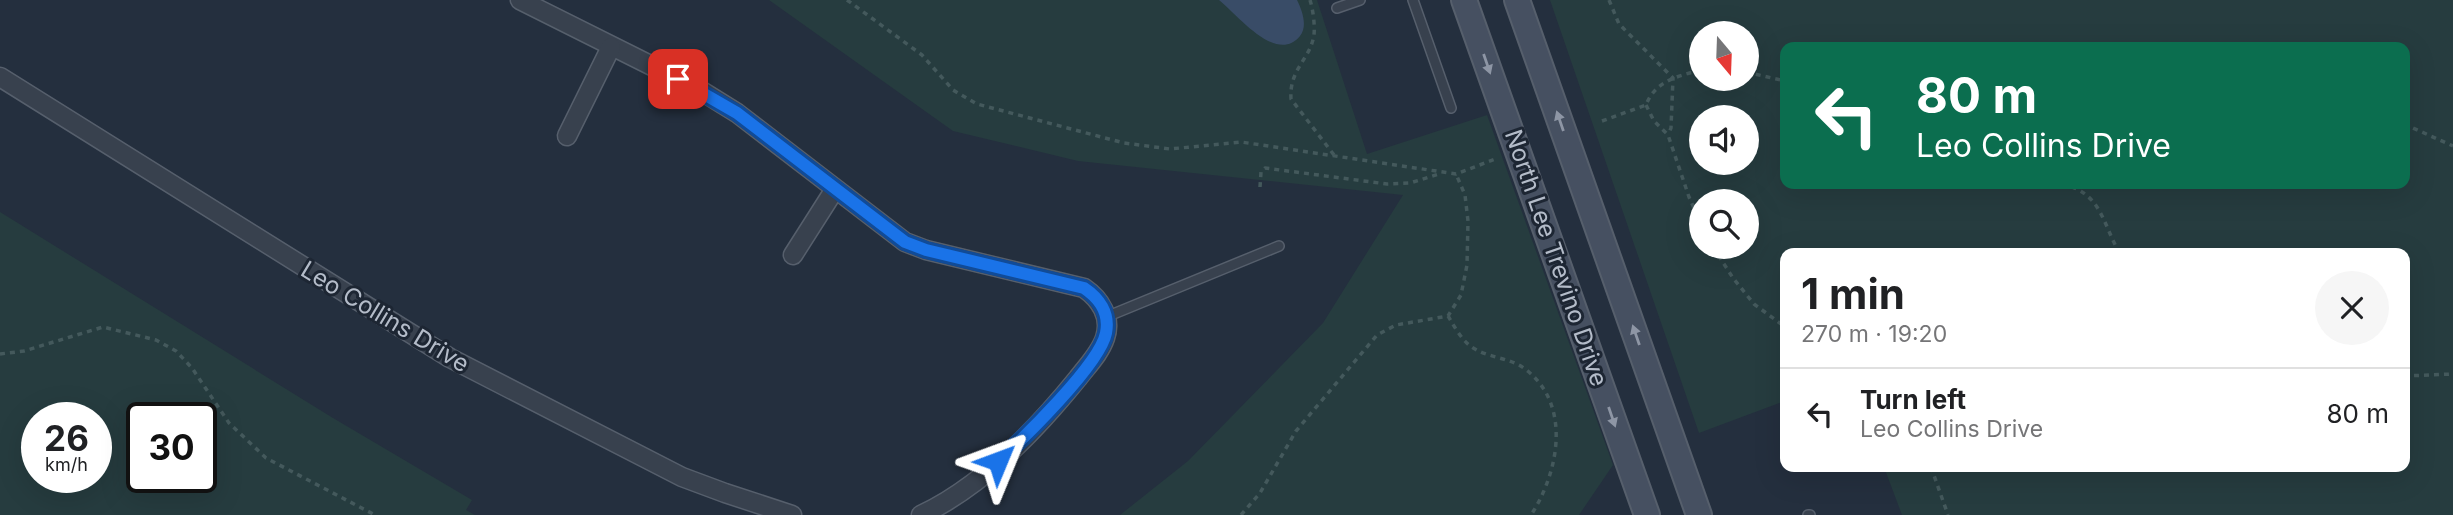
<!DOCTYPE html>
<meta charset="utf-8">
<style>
:root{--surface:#fff;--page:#f6f6f6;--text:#202124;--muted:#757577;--line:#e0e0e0}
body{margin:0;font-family:Inter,sans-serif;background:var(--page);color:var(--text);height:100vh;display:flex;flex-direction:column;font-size:26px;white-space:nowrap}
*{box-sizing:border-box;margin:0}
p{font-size:23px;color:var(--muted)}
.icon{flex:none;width:38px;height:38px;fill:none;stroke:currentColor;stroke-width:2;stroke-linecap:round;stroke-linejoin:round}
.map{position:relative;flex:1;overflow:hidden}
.side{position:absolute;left:1780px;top:248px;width:630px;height:224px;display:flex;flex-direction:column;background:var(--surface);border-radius:14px;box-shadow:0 7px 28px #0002}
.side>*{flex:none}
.banner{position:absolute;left:1780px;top:42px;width:630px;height:147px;border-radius:14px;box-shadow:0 7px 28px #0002;background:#0b6e4f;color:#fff;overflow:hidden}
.needle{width:46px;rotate:161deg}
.controls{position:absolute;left:1689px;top:21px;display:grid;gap:14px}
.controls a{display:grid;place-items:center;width:70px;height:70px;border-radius:50%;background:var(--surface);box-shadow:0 7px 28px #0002;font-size:35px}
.speed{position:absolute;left:21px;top:402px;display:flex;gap:14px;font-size:35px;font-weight:700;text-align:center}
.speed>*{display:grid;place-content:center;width:91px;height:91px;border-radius:50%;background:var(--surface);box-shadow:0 7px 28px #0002;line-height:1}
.speed small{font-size:18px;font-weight:400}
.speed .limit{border:4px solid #111;border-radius:10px;background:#fff;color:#111}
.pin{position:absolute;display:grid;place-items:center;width:60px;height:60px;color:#fff;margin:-30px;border-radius:14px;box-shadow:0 4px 10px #0006}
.me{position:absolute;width:77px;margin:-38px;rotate:46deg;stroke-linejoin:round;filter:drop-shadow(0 0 5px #0008)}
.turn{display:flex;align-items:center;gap:24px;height:147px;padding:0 21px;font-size:32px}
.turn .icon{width:91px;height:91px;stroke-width:2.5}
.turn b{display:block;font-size:49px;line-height:60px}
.round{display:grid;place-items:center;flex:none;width:74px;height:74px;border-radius:37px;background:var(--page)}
.head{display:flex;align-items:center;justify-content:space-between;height:119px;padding:0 21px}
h1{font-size:42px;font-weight:700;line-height:52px}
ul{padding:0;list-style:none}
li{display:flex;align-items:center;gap:21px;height:91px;padding:0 21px;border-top:2px solid var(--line)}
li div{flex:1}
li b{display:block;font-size:26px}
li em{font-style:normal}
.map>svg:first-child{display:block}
.green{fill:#263c3f;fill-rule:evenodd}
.water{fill:#394c67}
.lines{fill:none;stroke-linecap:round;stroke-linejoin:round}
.service-casing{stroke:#565f6c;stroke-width:12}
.minor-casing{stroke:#565f6c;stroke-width:21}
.secondary-casing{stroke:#565f6c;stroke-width:28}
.path{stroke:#44595c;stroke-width:3.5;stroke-dasharray:5 5;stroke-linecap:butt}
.service{stroke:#38414e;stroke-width:9}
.minor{stroke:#38414e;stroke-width:18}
.secondary{stroke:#465061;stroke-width:24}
.oneway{fill:#8e96a5}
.route-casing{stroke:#114b97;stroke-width:18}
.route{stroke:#1a73e8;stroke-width:12}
.labels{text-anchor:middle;stroke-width:6;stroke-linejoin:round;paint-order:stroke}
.street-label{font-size:24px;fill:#b4bcc9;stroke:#1d2633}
</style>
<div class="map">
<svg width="2453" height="515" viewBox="0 0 2453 515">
<rect width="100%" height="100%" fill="#242f3e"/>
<!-- green -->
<g class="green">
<polygon points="769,0 1317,0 1367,154 1487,115 1613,465 1579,515 1120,515 1188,461 1323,323 1403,195 1078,161 953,131"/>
<path d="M1550,0h903v515h-551l-18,-48h520v-213h-619v147l-86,32zM1701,33h45v46h-45zM1785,47h619v137h-619zM1701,117h45v46h-45zM1701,201h45v46h-45z"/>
<path d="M0,212l333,206 139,82 -6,10 9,5h-475zM37,418h59v60h-59zM142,418h59v60h-59z"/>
</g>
<!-- water -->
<path class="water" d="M1219,0h78c5,10 11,26 3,36 -24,29 -63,-22 -81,-36z"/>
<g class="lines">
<defs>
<g id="service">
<polyline points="1413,0 1451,108"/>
<polyline points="1337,8 1360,0"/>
<polyline points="1106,317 1279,246"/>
<polyline points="1808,515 1810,515"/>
</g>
<g id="minor">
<path d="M520,0l180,90 37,23 168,129 21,8 158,38c16,11 28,29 21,50 -5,15 -17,27 -27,40 -42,52 -95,108 -157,137"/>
<polyline points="0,77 450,358 682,477 725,493 792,515"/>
<polyline points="567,136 611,47"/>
<polyline points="793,255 835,189"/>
</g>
<g id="secondary">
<polyline points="1464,0 1647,515"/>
<polyline points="1517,0 1699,515"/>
</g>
</defs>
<!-- service casing -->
<use href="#service" class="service-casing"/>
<!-- minor casing -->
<use href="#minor" class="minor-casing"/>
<!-- secondary casing -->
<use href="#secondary" class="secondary-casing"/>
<!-- path -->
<g class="path">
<polyline points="847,0 922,55 953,90 977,104 1124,143 1170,149 1241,142 1456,174 1498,158"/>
<path d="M1310,0c3,10 5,24 4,35 -4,25 -25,34 -23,64l43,56"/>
<polyline points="1609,0 1619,24 1673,78 1671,128 1668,135"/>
<polyline points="1746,72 1785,81"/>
<polyline points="1646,105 1654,121 1668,135 1689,197 1701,224"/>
<path d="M1602,121l44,-16c9,-24 32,-29 55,-35"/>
<polyline points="2404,124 2453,146"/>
<path d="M2062,184c40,9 40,39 58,70"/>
<polyline points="1260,187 1261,172 1265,168 1387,184 1410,183 1439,174"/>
<polyline points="1713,247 1733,278 1754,304 1785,327"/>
<path d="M1448,316c7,11 14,26 27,33 15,9 36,9 50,20 47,35 34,103 6,146"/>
<polyline points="0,354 24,351 103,327 156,340 176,351 192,368 229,423 266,458 375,515"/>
<polyline points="2404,376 2453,374"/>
<polyline points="1931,467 1948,515"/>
<polyline points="1241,515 1260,493 1296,431 1377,335 1396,325 1448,316 1461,295 1467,265 1468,221 1465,195 1456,174"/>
</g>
<!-- service -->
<use href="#service" class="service"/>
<!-- minor -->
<use href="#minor" class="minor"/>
<!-- secondary -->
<use href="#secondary" class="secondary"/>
</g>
<!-- one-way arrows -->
<defs><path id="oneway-solid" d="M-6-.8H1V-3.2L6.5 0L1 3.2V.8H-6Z" transform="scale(1.75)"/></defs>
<g class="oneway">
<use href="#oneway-solid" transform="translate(1487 64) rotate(71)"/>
<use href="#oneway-solid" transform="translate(1560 121) rotate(-109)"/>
<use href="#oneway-solid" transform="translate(1636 335) rotate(-109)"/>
<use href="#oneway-solid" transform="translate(1612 417) rotate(71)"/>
</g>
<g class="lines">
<defs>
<path id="route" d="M678,79l59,34 168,129 21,8 158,38c15,10 26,25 22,45 -6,31 -83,106 -108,128"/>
</defs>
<!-- route casing -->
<use href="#route" class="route-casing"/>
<!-- route -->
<use href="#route" class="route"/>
</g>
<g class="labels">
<!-- street labels -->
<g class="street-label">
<text transform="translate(1556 258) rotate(71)" y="8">North Lee Trevino Drive</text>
<text transform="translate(385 317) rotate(31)" y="8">Leo Collins Drive</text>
</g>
</g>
</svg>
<div class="controls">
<a><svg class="needle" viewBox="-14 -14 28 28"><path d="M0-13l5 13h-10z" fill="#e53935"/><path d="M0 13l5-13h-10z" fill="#757577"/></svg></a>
<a><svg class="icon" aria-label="sound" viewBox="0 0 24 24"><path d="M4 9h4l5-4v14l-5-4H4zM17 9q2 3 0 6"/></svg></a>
<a><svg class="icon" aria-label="search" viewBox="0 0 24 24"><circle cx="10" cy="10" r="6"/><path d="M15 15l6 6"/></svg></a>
</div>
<div class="speed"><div>26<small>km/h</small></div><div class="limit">30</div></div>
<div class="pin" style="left:678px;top:79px;background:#d93025"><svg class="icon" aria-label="arrive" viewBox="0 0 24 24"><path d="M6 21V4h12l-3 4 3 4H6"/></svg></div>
<svg class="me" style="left:998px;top:461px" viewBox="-20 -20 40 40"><path d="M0-17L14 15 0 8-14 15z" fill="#1a73e8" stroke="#fff" stroke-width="4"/></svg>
<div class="banner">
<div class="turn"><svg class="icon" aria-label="left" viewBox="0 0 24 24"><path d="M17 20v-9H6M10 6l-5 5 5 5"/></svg><div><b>80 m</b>Leo Collins Drive</div></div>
</div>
<section class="side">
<div class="head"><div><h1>1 min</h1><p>270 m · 19:20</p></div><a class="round"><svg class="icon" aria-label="close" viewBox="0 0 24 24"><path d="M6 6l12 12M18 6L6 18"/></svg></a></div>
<ul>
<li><svg class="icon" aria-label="left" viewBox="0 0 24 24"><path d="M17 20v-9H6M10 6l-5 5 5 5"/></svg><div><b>Turn left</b><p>Leo Collins Drive</p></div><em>80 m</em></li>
</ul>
</section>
</div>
